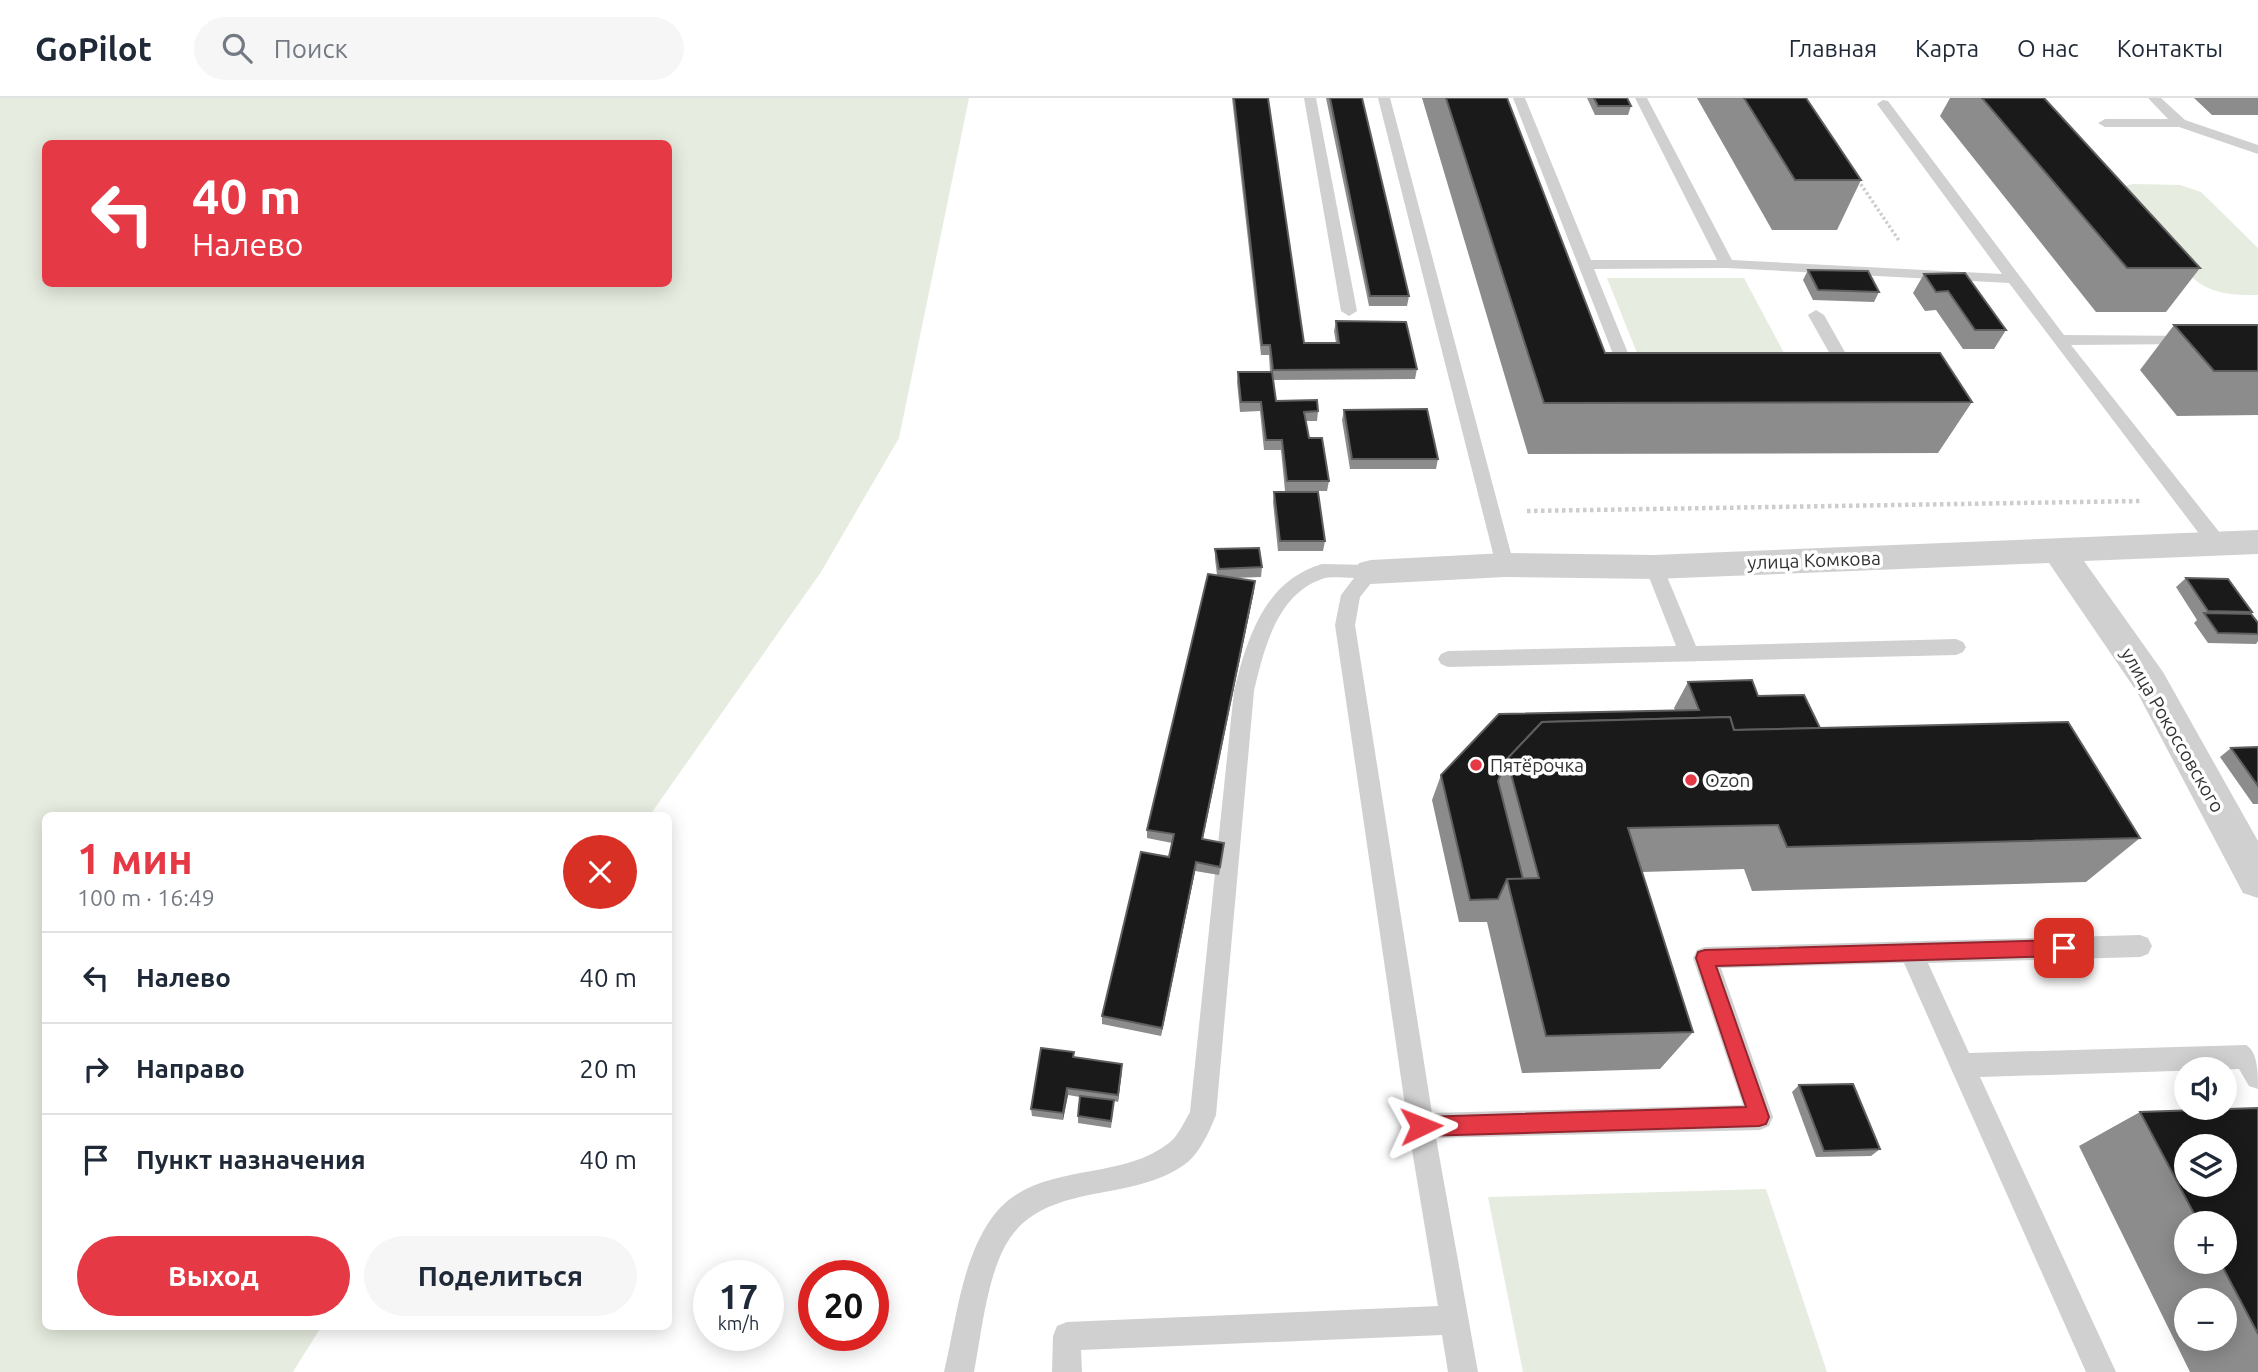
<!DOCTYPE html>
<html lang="ru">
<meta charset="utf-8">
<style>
:root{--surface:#fff;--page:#f6f6f7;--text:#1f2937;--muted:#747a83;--line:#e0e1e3;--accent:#e63946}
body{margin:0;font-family:Ubuntu,sans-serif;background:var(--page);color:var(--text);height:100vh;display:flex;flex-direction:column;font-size:26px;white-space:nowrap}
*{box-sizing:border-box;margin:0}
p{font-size:23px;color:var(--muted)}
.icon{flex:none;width:38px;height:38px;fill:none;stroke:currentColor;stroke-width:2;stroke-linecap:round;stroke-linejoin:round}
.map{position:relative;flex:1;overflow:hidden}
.details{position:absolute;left:42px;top:714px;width:630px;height:518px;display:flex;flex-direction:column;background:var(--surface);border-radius:10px;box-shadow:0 4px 18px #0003}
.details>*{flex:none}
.hud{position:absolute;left:42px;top:42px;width:630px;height:147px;border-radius:10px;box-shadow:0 4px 18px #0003;background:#e63946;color:#fff;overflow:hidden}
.fabs{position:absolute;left:2174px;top:959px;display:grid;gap:14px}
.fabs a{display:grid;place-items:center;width:63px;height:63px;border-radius:50%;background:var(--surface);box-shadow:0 4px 18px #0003;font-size:35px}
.speed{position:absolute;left:693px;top:1162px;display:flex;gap:14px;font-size:35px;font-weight:700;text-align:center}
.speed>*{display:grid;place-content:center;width:91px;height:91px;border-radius:50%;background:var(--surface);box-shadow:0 4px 18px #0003;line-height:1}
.speed small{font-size:18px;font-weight:400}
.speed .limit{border:10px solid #d22;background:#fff;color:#111}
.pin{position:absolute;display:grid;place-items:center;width:60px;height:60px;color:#fff;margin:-30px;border-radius:14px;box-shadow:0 4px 10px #0006}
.me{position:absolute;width:77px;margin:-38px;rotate:88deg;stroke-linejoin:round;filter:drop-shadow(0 0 5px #0008)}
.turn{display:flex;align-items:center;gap:24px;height:147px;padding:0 35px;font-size:32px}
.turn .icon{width:91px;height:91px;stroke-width:2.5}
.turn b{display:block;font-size:49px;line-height:60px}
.round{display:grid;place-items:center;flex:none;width:74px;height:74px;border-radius:37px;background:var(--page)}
.overview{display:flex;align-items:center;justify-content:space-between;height:119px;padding:0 35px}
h1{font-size:42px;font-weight:700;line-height:52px;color:var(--accent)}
.button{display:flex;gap:14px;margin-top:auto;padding:14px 35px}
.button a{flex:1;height:80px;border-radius:42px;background:var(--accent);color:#fff;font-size:28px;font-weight:700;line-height:80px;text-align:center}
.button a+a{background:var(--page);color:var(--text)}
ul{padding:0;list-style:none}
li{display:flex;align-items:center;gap:21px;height:91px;padding:0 35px;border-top:2px solid var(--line)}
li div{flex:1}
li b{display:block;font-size:26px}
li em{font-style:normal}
header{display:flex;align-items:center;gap:42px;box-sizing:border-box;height:98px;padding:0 35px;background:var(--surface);border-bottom:2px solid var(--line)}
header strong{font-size:33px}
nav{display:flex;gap:38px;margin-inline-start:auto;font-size:24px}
.search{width:490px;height:63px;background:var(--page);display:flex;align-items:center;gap:18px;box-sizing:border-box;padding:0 24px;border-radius:38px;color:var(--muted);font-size:26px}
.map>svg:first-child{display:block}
.green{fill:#e6ecdf;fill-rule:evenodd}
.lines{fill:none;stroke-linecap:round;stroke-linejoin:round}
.path-far1{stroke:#cdcdcd;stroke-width:3.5;stroke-dasharray:2.5 2.5;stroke-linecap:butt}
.path{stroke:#cdcdcd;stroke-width:4.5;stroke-dasharray:3.5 3.5;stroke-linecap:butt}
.lane{fill:#d0d0d0;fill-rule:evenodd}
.street{fill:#d0d0d0;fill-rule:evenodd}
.wall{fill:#8c8c8c;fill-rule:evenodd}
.shaded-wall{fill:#5f5f5f}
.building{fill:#1a1a1a;stroke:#5f5f5f;stroke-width:2;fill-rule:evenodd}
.route{fill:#e63946;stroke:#96252e;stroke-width:2}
.poi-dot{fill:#e63946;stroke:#fff;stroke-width:2.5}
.labels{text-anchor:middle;stroke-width:7;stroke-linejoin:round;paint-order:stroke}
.street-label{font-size:19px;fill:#333;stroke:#fff}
.poi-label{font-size:19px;fill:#333;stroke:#fff;text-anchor:start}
</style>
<header>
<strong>GoPilot</strong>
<div class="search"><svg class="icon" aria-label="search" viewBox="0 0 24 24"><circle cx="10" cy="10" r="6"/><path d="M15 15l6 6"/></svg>Поиск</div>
<nav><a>Главная</a><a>Карта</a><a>О нас</a><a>Контакты</a></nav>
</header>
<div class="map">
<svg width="2258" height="1274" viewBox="0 0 2258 1274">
<rect width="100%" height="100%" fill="#fff"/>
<!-- green -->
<g class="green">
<path d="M0,0h969l-70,340 -78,134 -171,243 -604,1v510l275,1 -28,45h-293zM46,46h622v140h-622z"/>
<path d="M2133,86l47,1 21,7 57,56v47c-23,0 -45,0 -64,-16l-74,-81 -1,-10z"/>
<polygon points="1607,180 1744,180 1784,255 1637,255"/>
<polygon points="1766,1091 1827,1274 1523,1274 1488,1099"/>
</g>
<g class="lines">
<!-- path-far1 -->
<polyline class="path-far1" points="1858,82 1900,144"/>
<!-- path -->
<polyline class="path" points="1527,413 2141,403"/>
<!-- lane -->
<g class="lane">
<polygon points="1304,0 1316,0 1357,213 1349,218 1341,213"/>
<polygon points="1378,0 1390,0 1514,467 1512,472 1498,472 1496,467"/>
<polygon points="1513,0 1525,0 1591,162 1717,162 1635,0 1647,0 1732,162 2002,176 1877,6 1883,2 1888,3 2064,237 2199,238 2201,241 2199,244 2193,246 2071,247 2224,440 2226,445 2224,450 2210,450 2009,185 1727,170 1594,171 1632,265 1642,266 1644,270 1636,275 1620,274"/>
<polygon points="2148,0 2161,0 2185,22 2258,47 2258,56 2179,29 2105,29 2098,25 2105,21 2168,21"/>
<polygon points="1816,212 1824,217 1854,270 1852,274 1836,275 1828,270 1835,265 1808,217"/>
<polygon points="1654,462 1661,464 1663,469 1696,548 1956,541 1963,544 1966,549 1963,554 1956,557 1448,569 1441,566 1438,561 1441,556 1448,553 1676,548 1645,469 1647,464"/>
<path d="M1322,466l49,1 7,2 2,5 -20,25 -5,28 77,488 311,-8 -50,-147 4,-8 8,-3 435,-12 8,3 4,8 -4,8 -8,3 -212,6 41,90 277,-8c12,7 12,28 12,44l-9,-3 -10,-17 -259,8 136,295h-30l-182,-409 -183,5 52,149 -4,9 -9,4 -324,8 42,234h-30l-6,-37 -361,15 1,22h-30l1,-36 4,-10 10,-4 371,-16 -30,-180 -73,-501 6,-30 13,-17c-10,0 -23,-2 -32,1 -46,16 -58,71 -68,112l-38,424c-6,15 -15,35 -27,46 -52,43 -139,19 -179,77 -23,34 -28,93 -36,134h-30c12,-50 17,-110 47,-153 42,-60 126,-35 178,-76 10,-8 15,-21 21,-31l44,-421c13,-52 30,-110 88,-127z"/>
</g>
<!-- street -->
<polygon class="street" points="2258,432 2258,456 2084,463 2163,574 2258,743 2258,800 2243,795 2137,594 2049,465 1654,481 1505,479 1371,486 1359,483 1354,474 1359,465 1371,462 1505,455 1654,457"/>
</g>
<!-- wall -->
<g class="wall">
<polygon points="1232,0 1268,0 1304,245 1336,245 1334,233 1336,223 1417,271 1415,281 1273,282 1276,303 1318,313 1317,323 1306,323 1309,340 1329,383 1327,393 1285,393 1281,352 1264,352 1260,313 1240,314 1237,284 1238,274 1270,274 1269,257 1261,257"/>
<polygon points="1326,0 1362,0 1409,198 1407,208 1369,208"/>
<polygon points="1422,0 1507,0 1605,255 1972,304 1938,355 1528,356"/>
<polygon points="1587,0 1627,0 1631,8 1628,17 1595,17"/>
<polygon points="1697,0 1806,0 1861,82 1837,132 1772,132"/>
<polygon points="1950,0 2044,0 2200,170 2166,214 2096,214 1940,18"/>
<polygon points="2194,0 2258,0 2258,17 2212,17"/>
<polygon points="1808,172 1879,194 1874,204 1813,202 1803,182"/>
<polygon points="1924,176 2006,232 1994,251 1963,251 1936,212 1925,213 1913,195"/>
<polygon points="2174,227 2258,227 2258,317 2177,318 2140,272"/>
<polygon points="1344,312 1438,361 1436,371 1350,371 1342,322"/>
<polygon points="1274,394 1325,443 1323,453 1278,453 1273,404"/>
<polygon points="1215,451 1262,469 1261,479 1234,480 1255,483 1254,493 1202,741 1223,754 1219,777 1195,773 1161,938 1102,926 1102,918 1169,759 1172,745 1147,740 1147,732 1217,477 1215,461"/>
<polygon points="2186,480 2252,514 2250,516 2258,525 2258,543 2256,546 2208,545 2194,525 2197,522 2176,489"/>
<polygon points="1688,584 1758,598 1820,630 2140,740 2086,784 1752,793 1744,771 1642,774 1693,934 1660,971 1522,975 1487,824 1459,824 1432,702 1441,677 1675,612 1674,610"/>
<polygon points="2258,649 2258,706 2253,706 2220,659 2231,650"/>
<polygon points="1074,959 1122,966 1118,1004 1114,1003 1111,1030 1078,1025 1078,1018 1080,999 1068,997 1063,1022 1032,1018 1031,1011"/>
<polygon points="1799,987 1880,1051 1871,1058 1816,1059 1792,994"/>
<path d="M2258,1010v264h-68l-111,-226 61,-34zM2186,1125h38v39h-38zM2186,1202h38v39h-38z"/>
</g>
<!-- shaded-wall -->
<g class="shaded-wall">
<polygon points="1255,483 1254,493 1201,750 1202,741"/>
<polygon points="1196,764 1195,773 1161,938 1162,930"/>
<polygon points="1122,966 1122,973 1118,1004 1118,997"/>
<polygon points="1067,990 1068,997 1063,1022 1063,1015"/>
</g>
<!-- building -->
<g class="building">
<polygon points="1234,0 1268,0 1304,245 1339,245 1336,223 1406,224 1417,271 1273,272 1270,247 1262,247"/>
<polygon points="1330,0 1362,0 1409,198 1370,198"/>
<polygon points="1446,0 1507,0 1605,255 1940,255 1972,304 1544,305"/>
<polygon points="1594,0 1627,0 1631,8 1598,8"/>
<polygon points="1744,0 1806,0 1861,82 1795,82"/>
<polygon points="1982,0 2044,0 2200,170 2127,170"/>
<polygon points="1808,172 1868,173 1879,194 1818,192"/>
<polygon points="1965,175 2006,232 1975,232 1948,193 1936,194 1924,176"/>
<polygon points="2174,227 2258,227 2258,273 2214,273"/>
<polygon points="1238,274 1272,274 1276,303 1317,302 1318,313 1304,314 1309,340 1322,340 1329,383 1287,383 1282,342 1266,342 1261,304 1241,304"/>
<polygon points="1427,311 1438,361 1352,361 1344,312"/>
<polygon points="1274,394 1318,394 1325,443 1280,443"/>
<polygon points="1259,450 1262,469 1219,471 1215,451"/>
<polygon points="1208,476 1255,483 1202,741 1224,745 1220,769 1196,764 1162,930 1102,918 1141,754 1169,759 1174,736 1147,732"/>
<polygon points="2186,480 2228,481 2252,514 2208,513"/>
<polygon points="2204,515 2251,516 2258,525 2258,536 2218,535"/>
<polygon points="1752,582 1758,598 1804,597 1820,630 1734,632 1730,619 1542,624 1507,661 1498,683 1523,781 1507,781 1498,801 1470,802 1441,677 1499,616 1699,612 1688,584"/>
<polygon points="1730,619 1734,632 2068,624 2140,740 1787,749 1778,727 1628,730 1693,934 1546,938 1507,781 1539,780 1507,661 1542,624"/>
<polygon points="2258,649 2258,688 2231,650"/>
<polygon points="1041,950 1074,954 1073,959 1122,966 1118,997 1067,990 1063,1015 1031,1011"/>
<polygon points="1853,986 1880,1051 1824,1053 1799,987"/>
<polygon points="1080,998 1114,1002 1111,1023 1078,1018"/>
<path d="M2258,1010v226l-38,-72h4v-39h-25l-59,-111zM2186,1048h38v39h-38z"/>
</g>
<!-- route -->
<polygon class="route" points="2064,842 2070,844 2073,850 2070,856 2064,858 1716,868 1769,1019 1766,1026 1759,1028 1421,1038 1414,1035 1411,1028 1414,1022 1421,1019 1746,1009 1696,860 1698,854 1705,852"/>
<!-- markers -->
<g class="poi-dot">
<circle cx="1476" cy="667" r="7"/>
<circle cx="1691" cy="682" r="7"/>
</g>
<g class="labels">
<!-- street labels -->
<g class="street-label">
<text transform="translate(1814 462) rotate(-2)" y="7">улица Комкова</text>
<text transform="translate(2173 632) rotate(60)" y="7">улица Рокоссовского</text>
</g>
<!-- poi labels -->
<g class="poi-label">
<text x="1490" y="674">Пятёрочка</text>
<text x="1705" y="689">Ozon</text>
</g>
</g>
</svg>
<div class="fabs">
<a><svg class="icon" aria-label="sound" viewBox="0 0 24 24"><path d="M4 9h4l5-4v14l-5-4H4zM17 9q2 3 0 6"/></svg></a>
<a><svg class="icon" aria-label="layers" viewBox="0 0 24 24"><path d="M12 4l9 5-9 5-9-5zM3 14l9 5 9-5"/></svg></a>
<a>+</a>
<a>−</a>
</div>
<div class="speed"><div>17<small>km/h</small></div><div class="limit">20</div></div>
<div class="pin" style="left:2064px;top:850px;background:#d93025"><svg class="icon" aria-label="arrive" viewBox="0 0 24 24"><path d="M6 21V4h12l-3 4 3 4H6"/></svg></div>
<svg class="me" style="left:1421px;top:1028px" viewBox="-20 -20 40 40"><path d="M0-17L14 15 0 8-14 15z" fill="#e63946" stroke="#fff" stroke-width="4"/></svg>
<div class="hud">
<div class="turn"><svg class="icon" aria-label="left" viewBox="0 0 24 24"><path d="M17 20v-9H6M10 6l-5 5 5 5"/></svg><div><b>40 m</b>Налево</div></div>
</div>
<section class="details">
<div class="overview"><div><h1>1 мин</h1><p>100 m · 16:49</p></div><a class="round" style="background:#d93025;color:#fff"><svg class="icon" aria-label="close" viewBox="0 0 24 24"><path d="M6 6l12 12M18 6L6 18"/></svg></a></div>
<ul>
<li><svg class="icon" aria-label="left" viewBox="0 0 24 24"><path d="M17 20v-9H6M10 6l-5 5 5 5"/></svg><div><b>Налево</b></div><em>40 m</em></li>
<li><svg class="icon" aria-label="right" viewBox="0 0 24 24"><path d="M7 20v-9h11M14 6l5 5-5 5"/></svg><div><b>Направо</b></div><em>20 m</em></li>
<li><svg class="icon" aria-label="arrive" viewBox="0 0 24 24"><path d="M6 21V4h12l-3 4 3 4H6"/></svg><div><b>Пункт назначения</b></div><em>40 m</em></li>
</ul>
<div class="button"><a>Выход</a><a>Поделиться</a></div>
</section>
</div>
